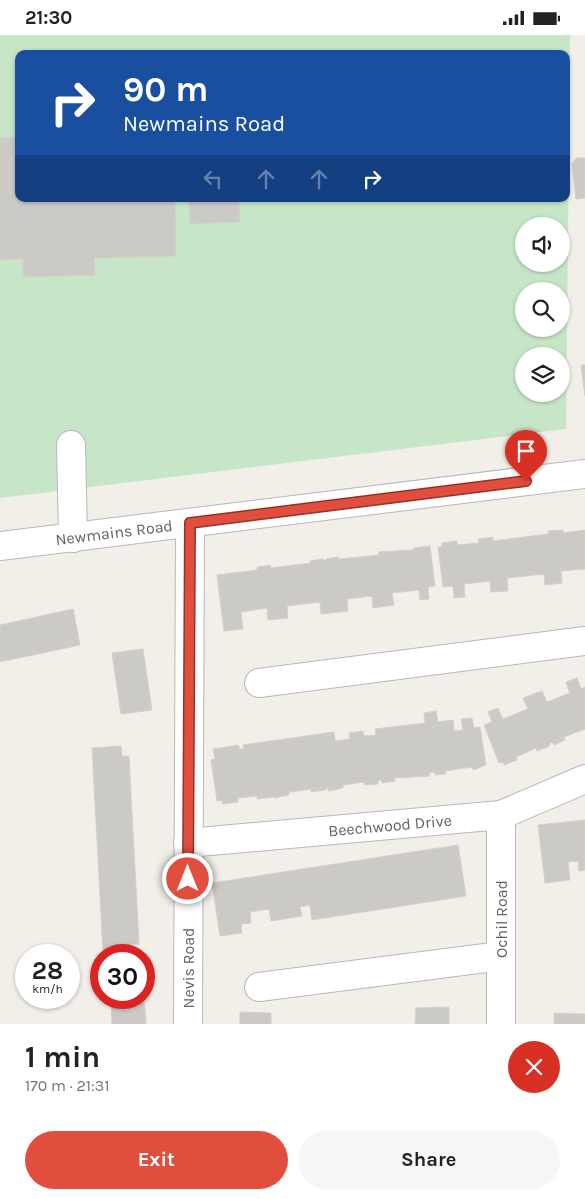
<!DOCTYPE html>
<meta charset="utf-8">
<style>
:root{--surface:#fff;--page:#f6f6f6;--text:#222;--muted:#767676;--accent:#e24e3d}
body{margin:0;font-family:Karla,sans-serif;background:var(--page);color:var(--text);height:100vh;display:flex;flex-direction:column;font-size:19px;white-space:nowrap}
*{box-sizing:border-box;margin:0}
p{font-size:16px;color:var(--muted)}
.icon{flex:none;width:28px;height:28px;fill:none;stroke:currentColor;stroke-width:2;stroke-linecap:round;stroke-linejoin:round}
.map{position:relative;height:989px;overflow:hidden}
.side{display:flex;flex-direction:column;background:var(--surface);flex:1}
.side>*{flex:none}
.banner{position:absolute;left:15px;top:15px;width:555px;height:152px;border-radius:10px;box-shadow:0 1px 4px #0004;background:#1a4fa0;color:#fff;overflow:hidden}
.controls{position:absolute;left:515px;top:182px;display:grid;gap:10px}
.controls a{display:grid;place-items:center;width:55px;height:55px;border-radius:50%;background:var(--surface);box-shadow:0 1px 4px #0004;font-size:25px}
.speed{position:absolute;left:15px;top:909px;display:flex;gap:10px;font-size:25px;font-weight:700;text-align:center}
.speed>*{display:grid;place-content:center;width:65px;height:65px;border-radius:50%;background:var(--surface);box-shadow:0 1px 4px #0004;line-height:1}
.speed small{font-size:12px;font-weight:400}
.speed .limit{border:8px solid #d22;background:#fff;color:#111}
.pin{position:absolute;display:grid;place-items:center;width:42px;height:42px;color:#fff;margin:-51px -21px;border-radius:50% 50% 50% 0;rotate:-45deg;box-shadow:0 0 5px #0007}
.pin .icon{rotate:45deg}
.me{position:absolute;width:55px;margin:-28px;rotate:0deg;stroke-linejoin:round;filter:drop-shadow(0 0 4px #0008)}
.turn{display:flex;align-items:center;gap:18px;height:105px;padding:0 25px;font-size:22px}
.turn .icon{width:65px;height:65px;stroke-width:2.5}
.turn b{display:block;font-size:35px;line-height:42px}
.lanes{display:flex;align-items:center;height:48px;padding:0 25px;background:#0003;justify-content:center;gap:25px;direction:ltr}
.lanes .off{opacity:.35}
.round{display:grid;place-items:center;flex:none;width:52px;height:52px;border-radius:26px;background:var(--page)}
.headline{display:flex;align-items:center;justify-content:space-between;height:85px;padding:0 25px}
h1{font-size:30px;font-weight:700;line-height:38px}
.cta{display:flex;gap:10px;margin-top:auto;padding:10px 25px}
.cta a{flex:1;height:58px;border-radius:30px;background:var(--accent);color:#fff;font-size:20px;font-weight:700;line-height:58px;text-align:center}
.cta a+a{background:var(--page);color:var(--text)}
.status{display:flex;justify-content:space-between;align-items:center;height:35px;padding:0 25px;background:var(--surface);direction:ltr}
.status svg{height:14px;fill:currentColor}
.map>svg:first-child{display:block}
.pitch{fill:#c7e6c7;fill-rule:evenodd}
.building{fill:#cccac6;stroke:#d5d1c7}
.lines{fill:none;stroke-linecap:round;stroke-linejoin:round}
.minor-casing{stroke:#b5b8bc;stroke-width:30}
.minor{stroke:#fff;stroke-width:28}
.route-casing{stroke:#933328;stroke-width:12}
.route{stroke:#e24e3d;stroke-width:9}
.labels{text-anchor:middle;stroke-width:5;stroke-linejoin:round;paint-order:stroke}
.street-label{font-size:16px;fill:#5f6368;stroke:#fff}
</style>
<div class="status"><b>21:30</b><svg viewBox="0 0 49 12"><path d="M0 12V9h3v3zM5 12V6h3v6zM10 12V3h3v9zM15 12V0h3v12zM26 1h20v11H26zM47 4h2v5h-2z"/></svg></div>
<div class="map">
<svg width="585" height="989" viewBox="0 0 585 989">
<rect width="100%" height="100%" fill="#f1efe8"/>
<!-- pitch -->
<path class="pitch" d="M0,0h570l-4,394 -566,69zM19,19h547v145h-547zM524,191h37v38h-37zM524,256h37v38h-37zM524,321h37v38h-37z"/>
<!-- building -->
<g class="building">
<polygon points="19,102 19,164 175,164 176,221 94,223 95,240 23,242 23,224 0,225 0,103"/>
<polygon points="576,123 585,123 585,163 576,164 572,129"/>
<polygon points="189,164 239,164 240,187 190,189"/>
<polygon points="581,330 585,330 585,361"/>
<polygon points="563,495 563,498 585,495 585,534 561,536 562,548 545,550 544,539 507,543 508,556 491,557 490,546 464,549 465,562 454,563 453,551 443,552 438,512 442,512 442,508 457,506 457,510 479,508 478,504 493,502 493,506 548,499 548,496"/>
<polygon points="430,511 435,551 428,552 429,564 420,565 419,555 392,558 394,570 373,573 372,561 347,564 348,576 321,579 320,567 287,571 288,583 268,585 267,573 241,577 243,594 224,596 217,540 257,535 257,532 270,530 271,533 311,528 310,526 322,524 326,526 326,524 339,522 339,524 379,520 378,517 414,515 414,513"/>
<polygon points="73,574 80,610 0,627 0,590"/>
<polygon points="143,614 152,675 121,679 112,618"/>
<polygon points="577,643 581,654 585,652 585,694 564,702 565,705 554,710 552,707 549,709 550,711 537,716 536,713 516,722 517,725 504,730 503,727 499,728 484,690 492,687 488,677 498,673 503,684 528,674 523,663 542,656 547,667 570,658 566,647"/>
<polygon points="436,676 438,687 453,685 454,696 463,695 461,684 472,683 474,693 480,692 486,730 473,735 472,732 445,736 446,739 435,740 435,737 429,738 430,741 394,743 395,746 382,748 381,745 378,746 378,749 365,750 364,747 343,750 343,753 328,756 328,752 325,755 311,757 311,754 289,757 289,760 274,763 274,759 273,762 257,764 257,761 238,763 238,767 222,769 222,765 217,766 211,725 215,724 213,714 239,710 239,714 244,714 243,710 334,697 335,706 350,704 349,698 363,696 364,701 376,700 375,694 425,688 424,678"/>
<polygon points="121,711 122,721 129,721 139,909 119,910 120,916 103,917 92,713"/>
<polygon points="585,785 585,835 579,836 578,826 568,827 570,845 545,848 538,790"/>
<polygon points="458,810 466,861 312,885 310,870 300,872 302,881 271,886 269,874 250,877 251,888 241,889 242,898 220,901 212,848"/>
<polygon points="144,958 146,989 112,989 111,962 144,962"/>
<polygon points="449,972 449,989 415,989 416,973"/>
<polygon points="240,977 271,978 271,989 240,989"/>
<polygon points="554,978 585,979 585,989 554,989"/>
</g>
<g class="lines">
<defs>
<g id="minor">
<polyline points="71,410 73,503"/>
<polyline points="0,511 585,439"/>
<polyline points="259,648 585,606"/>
<polyline points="188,808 501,780 585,744"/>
<polyline points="259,952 501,921"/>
<polyline points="188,989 190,488"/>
<polyline points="501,989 501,780"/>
</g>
</defs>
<!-- minor casing -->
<use href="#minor" class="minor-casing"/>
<!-- minor -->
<use href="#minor" class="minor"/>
</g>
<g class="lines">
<defs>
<polyline id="route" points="188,844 190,488 526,446"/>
</defs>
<!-- route casing -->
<use href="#route" class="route-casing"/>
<!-- route -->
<use href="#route" class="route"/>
</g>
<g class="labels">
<!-- street labels -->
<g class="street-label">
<text transform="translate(114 497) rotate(-7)" y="6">Newmains Road</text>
<text transform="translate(390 790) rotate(-5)" y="6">Beechwood Drive</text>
<text transform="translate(501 884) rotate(-90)" y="6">Ochil Road</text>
<text transform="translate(188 933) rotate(-90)" y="6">Nevis Road</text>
</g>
</g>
</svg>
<div class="controls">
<a><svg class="icon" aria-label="sound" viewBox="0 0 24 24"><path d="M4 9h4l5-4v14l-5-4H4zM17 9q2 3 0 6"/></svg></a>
<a><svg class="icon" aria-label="search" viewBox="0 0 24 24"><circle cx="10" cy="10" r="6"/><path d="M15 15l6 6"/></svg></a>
<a><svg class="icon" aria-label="layers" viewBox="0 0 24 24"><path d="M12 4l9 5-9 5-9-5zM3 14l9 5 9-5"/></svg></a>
</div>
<div class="speed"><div>28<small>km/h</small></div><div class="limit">30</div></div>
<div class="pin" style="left:526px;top:446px;background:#d93025"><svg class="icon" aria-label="arrive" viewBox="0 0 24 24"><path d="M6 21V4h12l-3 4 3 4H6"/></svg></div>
<svg class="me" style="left:188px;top:844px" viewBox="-20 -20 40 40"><circle r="17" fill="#e24e3d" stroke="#fff" stroke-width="3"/><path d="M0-11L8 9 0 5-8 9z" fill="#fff"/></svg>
<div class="banner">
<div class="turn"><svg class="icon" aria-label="right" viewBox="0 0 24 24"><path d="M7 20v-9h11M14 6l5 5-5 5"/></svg><div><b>90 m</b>Newmains Road</div></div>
<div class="lanes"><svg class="icon off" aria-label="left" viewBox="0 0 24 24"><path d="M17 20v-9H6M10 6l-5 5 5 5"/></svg><svg class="icon off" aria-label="ahead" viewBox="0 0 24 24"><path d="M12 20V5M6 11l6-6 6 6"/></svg><svg class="icon off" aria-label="ahead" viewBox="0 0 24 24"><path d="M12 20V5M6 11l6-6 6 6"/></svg><svg class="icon" aria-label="right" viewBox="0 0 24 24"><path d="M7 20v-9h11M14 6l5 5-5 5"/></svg></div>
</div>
</div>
<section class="side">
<div class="headline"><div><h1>1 min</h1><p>170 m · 21:31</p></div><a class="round" style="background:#d93025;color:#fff"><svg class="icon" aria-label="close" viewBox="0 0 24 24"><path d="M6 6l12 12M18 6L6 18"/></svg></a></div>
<div class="cta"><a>Exit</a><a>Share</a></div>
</section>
